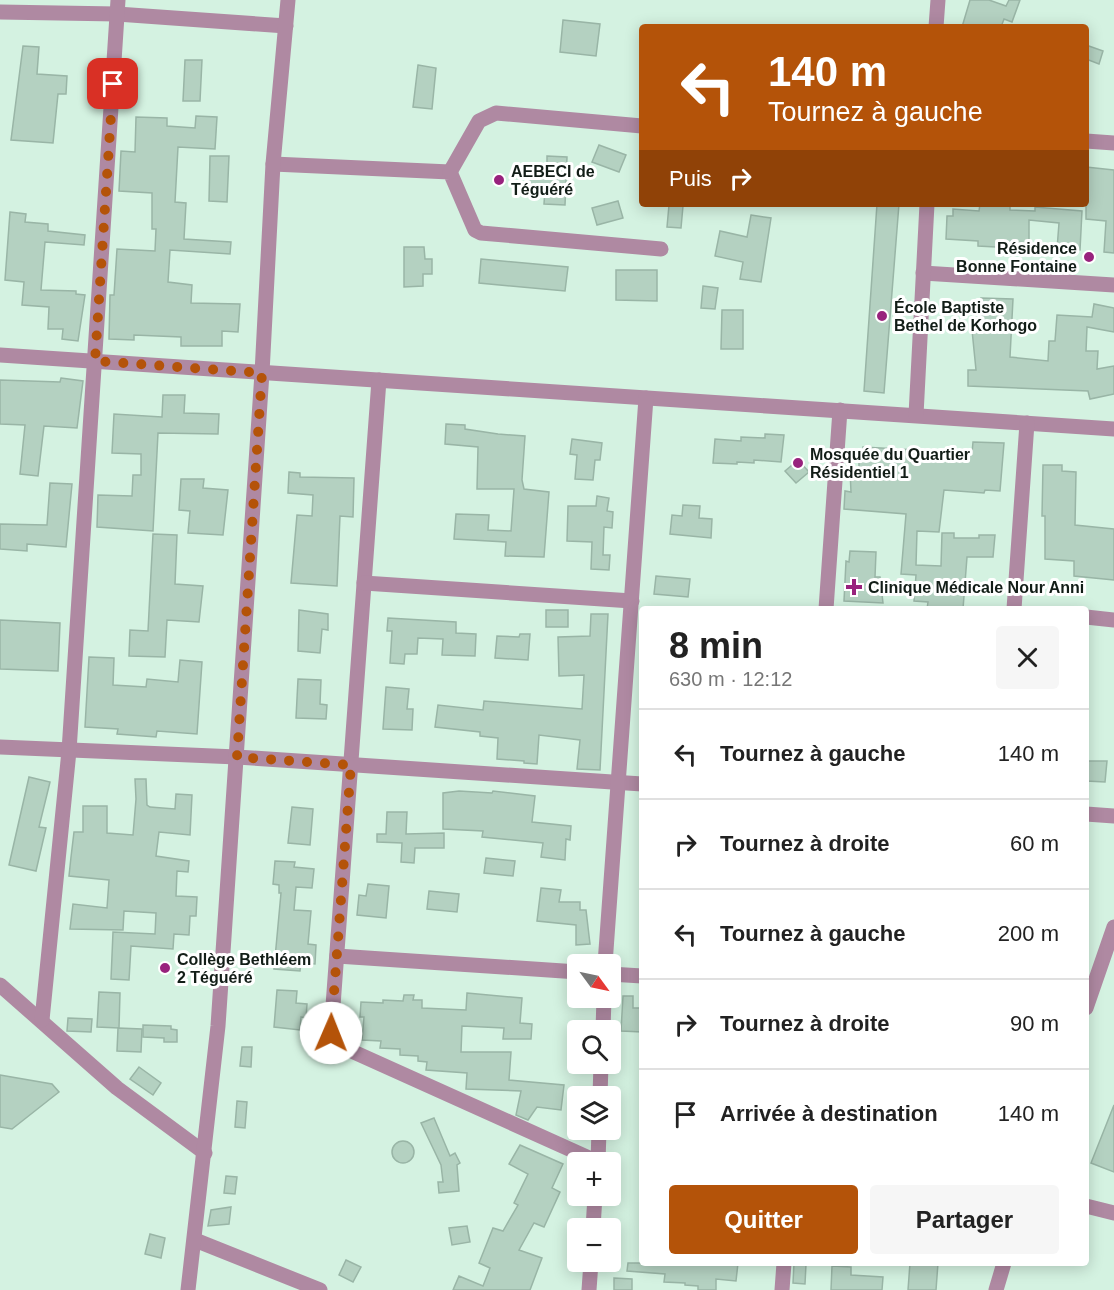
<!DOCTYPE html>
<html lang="fr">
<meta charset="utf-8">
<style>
:root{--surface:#fff;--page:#f6f6f6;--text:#222;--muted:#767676;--line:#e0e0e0;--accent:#b45309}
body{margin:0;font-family:Helvetica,sans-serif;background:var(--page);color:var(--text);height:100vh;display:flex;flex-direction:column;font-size:22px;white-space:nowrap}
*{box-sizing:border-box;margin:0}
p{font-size:20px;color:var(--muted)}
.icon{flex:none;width:33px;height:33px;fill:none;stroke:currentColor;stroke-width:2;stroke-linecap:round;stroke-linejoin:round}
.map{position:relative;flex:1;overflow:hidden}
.panel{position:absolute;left:639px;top:606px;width:450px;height:660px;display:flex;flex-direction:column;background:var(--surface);border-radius:6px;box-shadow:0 3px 15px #0003}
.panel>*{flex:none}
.top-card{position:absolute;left:639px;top:24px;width:450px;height:183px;border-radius:6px;box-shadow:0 3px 15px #0003;background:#b45309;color:#fff;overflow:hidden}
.needle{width:39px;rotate:123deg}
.tools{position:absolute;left:567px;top:954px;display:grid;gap:12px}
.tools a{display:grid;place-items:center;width:54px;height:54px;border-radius:6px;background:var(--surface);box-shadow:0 3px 15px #0003;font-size:30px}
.pin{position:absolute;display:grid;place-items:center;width:51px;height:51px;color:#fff;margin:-26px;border-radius:12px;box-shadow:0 3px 9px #0006}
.me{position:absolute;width:66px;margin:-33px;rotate:1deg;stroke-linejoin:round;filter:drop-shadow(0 0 4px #0008)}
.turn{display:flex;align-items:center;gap:21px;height:126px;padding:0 30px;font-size:27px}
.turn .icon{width:78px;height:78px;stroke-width:2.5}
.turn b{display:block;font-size:42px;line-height:51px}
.then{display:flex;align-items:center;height:57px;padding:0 30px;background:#0003;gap:12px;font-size:22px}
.round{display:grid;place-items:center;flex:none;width:63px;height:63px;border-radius:6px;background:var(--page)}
.head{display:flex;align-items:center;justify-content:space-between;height:102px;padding:0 30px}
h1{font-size:36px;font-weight:700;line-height:45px}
.button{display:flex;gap:12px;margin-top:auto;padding:12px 30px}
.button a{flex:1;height:69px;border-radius:6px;background:var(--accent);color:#fff;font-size:24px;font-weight:700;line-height:69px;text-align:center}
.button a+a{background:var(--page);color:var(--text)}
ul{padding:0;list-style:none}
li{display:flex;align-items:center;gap:18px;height:90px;padding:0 30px;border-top:2px solid var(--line)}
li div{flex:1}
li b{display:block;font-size:22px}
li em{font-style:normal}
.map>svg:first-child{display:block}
.building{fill:#b4d1c1;stroke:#99b5a6;stroke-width:1.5}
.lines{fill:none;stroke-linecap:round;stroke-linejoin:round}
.minor{stroke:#af89a2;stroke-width:15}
.route{stroke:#b45309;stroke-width:10;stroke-dasharray:0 18}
.poi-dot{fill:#98227d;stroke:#fff;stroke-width:2}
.labels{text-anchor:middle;stroke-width:6;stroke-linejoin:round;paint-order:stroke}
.poi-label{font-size:16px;font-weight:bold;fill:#121d17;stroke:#fff;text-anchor:start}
</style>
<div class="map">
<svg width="1114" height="1290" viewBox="0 0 1114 1290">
<rect width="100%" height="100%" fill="#d4f2e1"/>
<!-- building -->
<g class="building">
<polygon points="970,0 989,0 1006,6 1009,0 1020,0 1012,22 1004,19 1001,27 962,27"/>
<polygon points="563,20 600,24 596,56 560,52"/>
<polygon points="1086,45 1103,51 1099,64 1086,59"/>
<polygon points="23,46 39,47 37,74 67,76 66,94 58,94 53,143 11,140"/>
<polygon points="185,60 202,60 200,101 183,101"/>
<polygon points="418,65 436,68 432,109 413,107"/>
<polygon points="196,116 217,117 215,149 178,147 175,202 186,203 184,239 231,242 230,254 170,250 168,282 192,285 191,303 240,304 238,332 222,331 222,346 181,346 181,337 134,335 134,340 109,339 110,295 114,295 117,249 155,251 156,229 152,229 152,193 119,191 121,151 135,152 136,117 167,118 167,126 195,128"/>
<polygon points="599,145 626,155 619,172 592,162"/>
<polygon points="210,156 229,156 227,202 209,201"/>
<polygon points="547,156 567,157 565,205 544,204 545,189 529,188 530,167 547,168"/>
<polygon points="1086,167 1114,170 1114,253 1104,252 1106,221 1086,219"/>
<polygon points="618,201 623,218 597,225 592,208"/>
<polygon points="877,204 899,204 884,393 864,391"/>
<polygon points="980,204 1010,204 1010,210 1035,211 1035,207 1082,211 1080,250 1057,249 1059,223 1029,220 1029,243 1014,242 1014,248 978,246 978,241 946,239 947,216 953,216 953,209 979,211"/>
<polygon points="669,205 683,206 681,228 667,227"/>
<polygon points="10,212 26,214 25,222 48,224 48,231 85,235 84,245 45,242 41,290 76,291 76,294 85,295 78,341 62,339 63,329 48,329 49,307 22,305 24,282 5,280"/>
<polygon points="751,215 771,218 761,282 740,279 743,262 715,256 720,231 747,237"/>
<polygon points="404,247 424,247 425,259 432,259 432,274 423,274 423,286 404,287"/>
<polygon points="481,259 568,267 565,291 479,283"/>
<polygon points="616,270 657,270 657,301 616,300"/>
<polygon points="703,286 718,288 715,309 701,308"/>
<polygon points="981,298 1013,299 1010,357 1048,361 1049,341 1055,341 1057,315 1092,317 1094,304 1114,308 1114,332 1087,327 1086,351 1098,351 1097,369 1114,366 1114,394 1090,399 1088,391 968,386 968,370 976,370 972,330 979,330"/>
<polygon points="722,310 743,310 743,349 721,349"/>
<polygon points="61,378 83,381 77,428 44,426 38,476 20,474 25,425 0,424 0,380 60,382"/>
<polygon points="163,395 185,395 184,413 219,414 218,434 158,433 153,531 97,527 98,495 132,496 133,475 141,475 141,454 112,453 114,414 162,417"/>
<polygon points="446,424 465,425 465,429 498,434 525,436 522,480 524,489 549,492 544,557 505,556 506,542 454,539 456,514 489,515 488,530 511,531 514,489 477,489 478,447 445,444"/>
<polygon points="765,434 784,435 781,462 754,460 754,463 737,462 737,464 713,463 715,439 741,441 741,437 765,438"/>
<polygon points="572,439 602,443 600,460 595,460 593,480 575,479 577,455 570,454"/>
<polygon points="973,442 1004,443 1000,491 985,490 984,493 944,490 939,532 917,531 916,565 941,566 942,533 954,533 954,538 979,538 979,535 995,535 993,557 967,557 963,609 927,609 928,602 914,601 916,575 901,574 906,514 844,509 845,491 851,492 850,471 859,471 859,455 863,455 863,447 972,453"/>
<polygon points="798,460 809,472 796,483 785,471"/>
<polygon points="1043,465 1062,465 1062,471 1076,472 1075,525 1114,529 1114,580 1074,576 1074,561 1045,559 1045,516 1042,516"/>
<polygon points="289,472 300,473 300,477 354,478 353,517 340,516 337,586 291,583 297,515 312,516 313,495 288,493"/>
<polygon points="181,479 204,479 203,488 228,490 223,535 188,533 190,511 179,510"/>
<polygon points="50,483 72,484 66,547 27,544 27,551 0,549 0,524 47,525"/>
<polygon points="597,496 609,498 607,511 613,512 612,528 604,527 603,555 610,555 609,570 591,569 592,542 567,541 568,506 596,506"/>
<polygon points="683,505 700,506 699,518 712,519 711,538 670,534 672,515 682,516"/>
<polygon points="153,534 177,535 175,584 203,586 199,622 167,620 165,657 129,656 130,630 148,631"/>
<polygon points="850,551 876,552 875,577 880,577 883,603 844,601 846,561 849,562"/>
<polygon points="656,576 690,579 688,597 654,594"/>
<polygon points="299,610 328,614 328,630 322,629 320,653 298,651"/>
<rect x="546" y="610" width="22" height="17"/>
<polygon points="591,614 608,614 600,770 577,769 580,740 539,735 537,764 524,763 524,761 497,759 498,738 480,736 480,732 435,727 438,705 483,710 484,701 582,709 584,675 559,676 558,637 590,636"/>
<polygon points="388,618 456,622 456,633 476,634 475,656 442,655 443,639 418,638 417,654 405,654 404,664 390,663 392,631 387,631"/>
<polygon points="0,620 60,623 58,671 0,669"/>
<polygon points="520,634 530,634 528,660 495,658 497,636 519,637"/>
<polygon points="89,657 114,658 113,685 146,687 147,679 178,682 180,660 202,662 197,734 157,731 156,737 117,734 118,729 85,727"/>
<polygon points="298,679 321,680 320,704 327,705 326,719 296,718"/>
<polygon points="386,687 409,689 407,709 413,709 412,730 383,729"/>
<polygon points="1086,761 1107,761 1105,782 1086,781"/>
<polygon points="29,777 50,782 39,827 46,828 36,871 9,865"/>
<polygon points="135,779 146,779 147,805 150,807 175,809 176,794 192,795 190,835 159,832 156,856 189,861 188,872 177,871 176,896 197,897 196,916 190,916 189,935 174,934 173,949 131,946 129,980 111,979 113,932 155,934 156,913 124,911 123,930 70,929 73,904 107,908 109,880 69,876 71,857 74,832 83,832 83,806 107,806 107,833 133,835 136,799"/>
<polygon points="459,791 492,793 493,791 535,796 532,822 571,826 570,840 566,839 565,860 541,857 543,843 482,837 483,831 443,829 443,793"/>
<polygon points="292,807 313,809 310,845 288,843"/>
<polygon points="387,812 407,812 406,834 444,833 444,848 415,848 414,863 401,862 402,843 377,842 377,834 386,834"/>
<polygon points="486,858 515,861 513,876 484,873"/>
<polygon points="275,861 295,862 294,867 314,869 312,888 296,887 294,910 311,911 308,944 316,945 315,964 301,963 300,971 274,969 281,893 279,893 279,885 273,884"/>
<polygon points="368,884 389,886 386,918 357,915 359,895 366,896"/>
<polygon points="541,888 561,890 559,902 580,902 580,910 586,910 590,944 576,945 576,925 537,921"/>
<polygon points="429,891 459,894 457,912 427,909"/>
<polygon points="277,990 297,991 296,1003 307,1004 306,1018 301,1017 300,1030 274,1027"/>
<polygon points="99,992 120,993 119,1028 97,1027"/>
<polygon points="467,993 522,998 520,1023 532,1024 531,1039 503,1039 504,1028 462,1026 461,1052 511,1052 509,1080 564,1085 561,1110 537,1107 528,1120 516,1115 521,1091 466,1089 467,1073 426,1070 427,1062 418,1061 418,1056 400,1055 400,1049 380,1048 381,1041 362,1040 364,1017 360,1017 361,1002 383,1003 383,1000 403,1001 404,995 414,995 413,1000 422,1000 422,1008 466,1010"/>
<polygon points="623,996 633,996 633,1008 642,1008 642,1032 621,1031"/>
<polygon points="68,1018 92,1019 91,1032 67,1031"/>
<polygon points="143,1025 171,1026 171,1029 177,1030 177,1042 164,1042 164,1038 143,1037"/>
<polygon points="118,1028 142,1029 141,1052 117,1051"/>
<polygon points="242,1047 252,1047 251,1067 240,1066"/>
<polygon points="139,1067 161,1083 153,1095 130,1079"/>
<polygon points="0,1075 52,1084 59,1092 12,1129 0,1127"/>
<polygon points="237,1101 247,1102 245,1128 235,1127"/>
<polygon points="1114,1105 1114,1172 1091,1163"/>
<polygon points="434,1118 450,1156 455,1153 460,1163 457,1165 459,1191 439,1193 438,1182 443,1182 441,1165 421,1123"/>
<circle cx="403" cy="1152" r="11"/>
<polygon points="520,1145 563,1164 552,1188 560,1192 544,1227 534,1223 519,1250 542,1258 530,1290 453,1290 459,1276 483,1286 490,1268 479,1263 493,1228 503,1231 518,1205 514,1203 528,1174 509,1164"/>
<polygon points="226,1176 237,1177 235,1194 224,1193"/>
<polygon points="231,1207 229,1224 208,1226 211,1210"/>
<polygon points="467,1226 470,1242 452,1245 449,1228"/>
<polygon points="150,1234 165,1238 161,1258 145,1254"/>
<polygon points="346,1260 361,1267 353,1282 339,1275"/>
<polygon points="628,1263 738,1263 736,1281 716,1279 716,1290 698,1290 698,1286 685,1285 685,1283 664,1282 665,1274 627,1271"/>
<polygon points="794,1263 806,1264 805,1284 793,1283"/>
<polygon points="910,1263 938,1263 936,1290 908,1290"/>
<polygon points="832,1266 851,1267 851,1275 883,1277 882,1290 831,1290"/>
<polygon points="614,1278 632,1279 632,1290 614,1290"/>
</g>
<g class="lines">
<!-- minor -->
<g class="minor">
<polyline points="0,12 117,14 286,26"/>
<polyline points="936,27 938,0"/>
<polyline points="1086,141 1114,143"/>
<polyline points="273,164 450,172 475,230 481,233 661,249"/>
<polyline points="450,172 479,121 496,113 642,126"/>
<polyline points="923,273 1114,285"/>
<polyline points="0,355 1114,429"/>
<polyline points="379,380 331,1033 335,1042 347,1049 598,1162"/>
<polyline points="916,415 927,204"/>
<polyline points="364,583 632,601"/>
<polyline points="826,609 840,410"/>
<polyline points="1014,609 1027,423"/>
<polyline points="1086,617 1114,620"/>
<polyline points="0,747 237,757 642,784"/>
<polyline points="1086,814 1114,816"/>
<polyline points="337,956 578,972"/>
<polyline points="605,964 646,398"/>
<polyline points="610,974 642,976"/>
<polyline points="0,985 117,1088 205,1153"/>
<polyline points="1086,1008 1114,927"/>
<polyline points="42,1020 69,751 118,0"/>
<polyline points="603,1030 604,998"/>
<polyline points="600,1096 601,1064"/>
<polyline points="598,1162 599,1130"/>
<polyline points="1086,1206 1114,1213"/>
<polyline points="593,1228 595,1196"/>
<polyline points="195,1240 320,1290"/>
<polyline points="188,1290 218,1026 262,373 273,164 288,0"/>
<polyline points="589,1290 591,1262"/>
<polyline points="782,1290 784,1263"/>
<polyline points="996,1290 1004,1263"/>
</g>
</g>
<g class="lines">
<!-- route -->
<polyline class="route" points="113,84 95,361 262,373 237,757 351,765 331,1033"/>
</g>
<!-- markers -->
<g class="poi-dot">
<circle cx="499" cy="180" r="6"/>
<circle cx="1089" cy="257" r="6"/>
<circle cx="882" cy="316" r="6"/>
<circle cx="798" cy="463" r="6"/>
<path d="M851 578h6v6h6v6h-6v6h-6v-6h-6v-6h6z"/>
<circle cx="165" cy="968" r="6"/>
</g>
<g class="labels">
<!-- poi labels -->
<g class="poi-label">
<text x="511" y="177">AEBECI de<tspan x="511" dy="18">Téguéré</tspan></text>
<text x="1077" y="254" text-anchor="end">Résidence<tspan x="1077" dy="18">Bonne Fontaine</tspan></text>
<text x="894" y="313">École Baptiste<tspan x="894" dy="18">Bethel de Korhogo</tspan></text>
<text x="810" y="460">Mosquée du Quartier<tspan x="810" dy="18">Résidentiel 1</tspan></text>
<text x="868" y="593">Clinique Médicale Nour Anni</text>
<text x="177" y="965">Collège Bethléem<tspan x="177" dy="18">2 Téguéré</tspan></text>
</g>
</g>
</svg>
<div class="tools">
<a><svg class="needle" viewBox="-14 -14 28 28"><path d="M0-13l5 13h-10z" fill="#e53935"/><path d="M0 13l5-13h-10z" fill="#767676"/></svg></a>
<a><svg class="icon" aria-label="search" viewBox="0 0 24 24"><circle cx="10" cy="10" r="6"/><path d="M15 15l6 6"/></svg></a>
<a><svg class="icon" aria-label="layers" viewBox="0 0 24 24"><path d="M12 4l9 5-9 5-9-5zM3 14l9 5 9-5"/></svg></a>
<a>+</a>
<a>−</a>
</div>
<div class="pin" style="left:113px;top:84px;background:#d93025"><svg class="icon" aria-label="arrive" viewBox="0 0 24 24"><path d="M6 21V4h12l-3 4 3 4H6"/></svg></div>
<svg class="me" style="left:331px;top:1033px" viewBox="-20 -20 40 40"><circle r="19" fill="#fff"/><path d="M0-13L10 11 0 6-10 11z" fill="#b45309"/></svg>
<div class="top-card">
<div class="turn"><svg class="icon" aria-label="left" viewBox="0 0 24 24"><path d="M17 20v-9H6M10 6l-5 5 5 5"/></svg><div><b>140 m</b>Tournez à gauche</div></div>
<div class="then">Puis<svg class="icon" aria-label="right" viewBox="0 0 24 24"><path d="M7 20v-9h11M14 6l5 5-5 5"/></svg></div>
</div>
<section class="panel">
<div class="head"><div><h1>8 min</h1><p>630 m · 12:12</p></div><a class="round"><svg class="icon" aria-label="close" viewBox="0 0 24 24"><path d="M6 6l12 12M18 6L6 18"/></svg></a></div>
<ul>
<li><svg class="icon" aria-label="left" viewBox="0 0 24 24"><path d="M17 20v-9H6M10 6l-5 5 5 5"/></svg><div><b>Tournez à gauche</b></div><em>140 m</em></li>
<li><svg class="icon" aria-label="right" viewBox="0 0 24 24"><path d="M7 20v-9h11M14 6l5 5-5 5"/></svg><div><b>Tournez à droite</b></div><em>60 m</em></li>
<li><svg class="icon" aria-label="left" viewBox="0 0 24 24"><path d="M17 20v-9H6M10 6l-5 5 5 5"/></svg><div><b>Tournez à gauche</b></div><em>200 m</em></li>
<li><svg class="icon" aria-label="right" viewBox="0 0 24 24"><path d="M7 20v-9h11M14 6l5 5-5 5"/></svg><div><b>Tournez à droite</b></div><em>90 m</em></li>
<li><svg class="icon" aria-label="arrive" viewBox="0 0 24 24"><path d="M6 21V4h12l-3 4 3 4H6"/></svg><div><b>Arrivée à destination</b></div><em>140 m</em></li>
</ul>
<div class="button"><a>Quitter</a><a>Partager</a></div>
</section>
</div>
